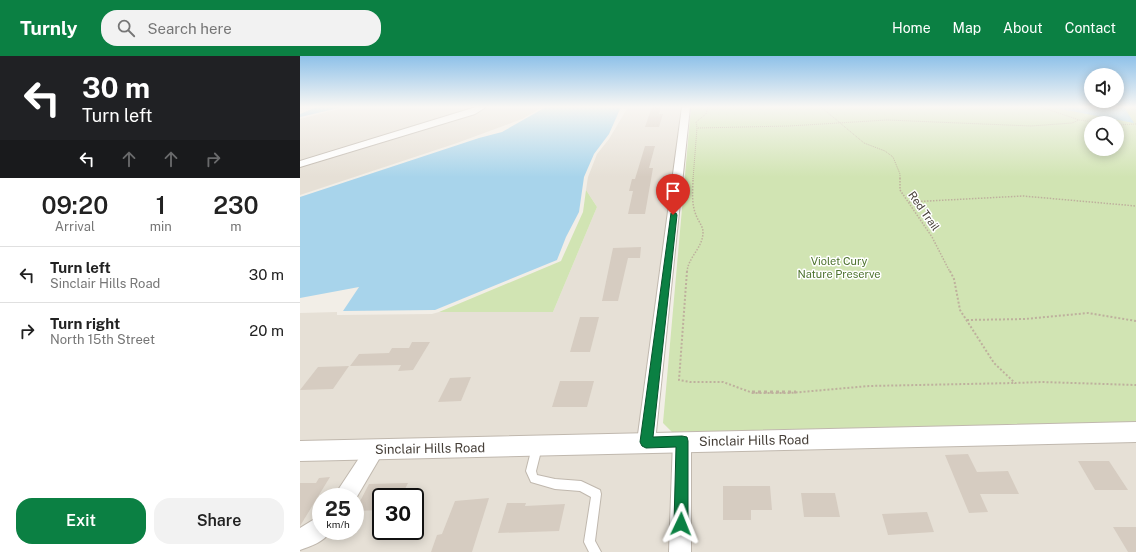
<!DOCTYPE html>
<style>
:root{--surface:#fff;--page:#f2f2f2;--text:#222;--muted:#767676;--line:#e0e0e0;--accent:#0b8043}
body{margin:0;font-family:"Public Sans",sans-serif;background:var(--page);color:var(--text);height:100vh;display:flex;flex-direction:column;font-size:15px;white-space:nowrap}
*{box-sizing:border-box;margin:0}
p{font-size:13px;color:var(--muted)}
.icon{flex:none;width:22px;height:22px;fill:none;stroke:currentColor;stroke-width:2;stroke-linecap:round;stroke-linejoin:round}
.map{position:relative;flex:1;overflow:hidden}
.drawer{display:flex;flex-direction:column;background:var(--surface);width:300px}
.drawer>*{flex:none}
.top-card{background:#202124;color:#fff;overflow:hidden}
.fabs{position:absolute;left:784px;top:12px;display:grid;gap:8px}
.fabs a{display:grid;place-items:center;width:40px;height:40px;border-radius:50%;background:var(--surface);box-shadow:0 2px 10px #0003;font-size:20px}
.speed{position:absolute;left:12px;top:432px;display:flex;gap:8px;font-size:20px;font-weight:700;text-align:center}
.speed>*{display:grid;place-content:center;width:52px;height:52px;border-radius:50%;background:var(--surface);box-shadow:0 2px 10px #0003;line-height:1}
.speed small{font-size:10px;font-weight:400}
.speed .limit{border:2px solid #111;border-radius:6px;background:#fff;color:#111}
.pin{position:absolute;display:grid;place-items:center;width:34px;height:34px;color:#fff;margin:-41px -17px;border-radius:50% 50% 50% 0;rotate:-45deg;box-shadow:0 0 4px #0007}
.pin .icon{rotate:45deg}
.me{position:absolute;width:44px;margin:-22px;rotate:2deg;stroke-linejoin:round;filter:drop-shadow(0 0 3px #0008)}
.turn{display:flex;align-items:center;gap:14px;height:84px;padding:0 16px;font-size:18px}
.turn .icon{width:52px;height:52px;stroke-width:2.5}
.turn b{display:block;font-size:28px;line-height:34px}
.lanes{display:flex;align-items:center;height:38px;padding:0 16px;background:#0003;justify-content:center;gap:20px;direction:ltr}
.lanes .off{opacity:.35}
.eta{display:flex;justify-content:space-evenly;align-items:center;height:68px;text-align:center}
.eta b{font-size:24px;font-weight:600;line-height:28px}
.cta{display:flex;gap:8px;margin-top:auto;padding:8px 16px}
.cta a{flex:1;height:46px;border-radius:16px;background:var(--accent);color:#fff;font-size:16px;font-weight:600;line-height:46px;text-align:center}
.cta a+a{background:var(--page);color:var(--text)}
ul{padding:0;list-style:none}
li{display:flex;align-items:center;gap:12px;height:56px;padding:0 16px;border-top:1px solid var(--line)}
li div{flex:1}
li b{display:block;font-size:15px}
li em{font-style:normal}
header{display:flex;align-items:center;gap:24px;box-sizing:border-box;height:56px;padding:0 20px;background:var(--accent);color:#fff}
header strong{font-size:19px}
nav{display:flex;gap:22px;margin-inline-start:auto;font-size:14px}
.search{width:280px;height:36px;background:var(--page);display:flex;align-items:center;gap:10px;box-sizing:border-box;padding:0 14px;border-radius:16px;color:var(--muted);font-size:15px}
main{display:flex;flex:1;min-height:0}
.map>svg:first-child{display:block}
.residential{fill:#e6e0d6;fill-rule:evenodd}
.green{fill:#d1e4b3;fill-rule:evenodd}
.water{fill:#a8d4eb}
.building{fill:#d6ccc1}
.lines{fill:none;stroke-linecap:round;stroke-linejoin:round}
.service-casing{stroke:#c0b8ae;stroke-width:2}
.minor-casing{stroke:#c0b8ae;stroke-width:2}
.tertiary-casing{stroke:#c0b8ae;stroke-width:2}
.path-far3{stroke:#beb09d;stroke-width:1;stroke-dasharray:1 1;stroke-linecap:butt}
.path-far2{stroke:#beb09d;stroke-width:1.5;stroke-dasharray:1.5 1.5;stroke-linecap:butt}
.path-far1{stroke:#beb09d;stroke-width:2;stroke-dasharray:2 2;stroke-linecap:butt}
.path{stroke:#beb09d;stroke-width:3;stroke-dasharray:3 3;stroke-linecap:butt}
.service{fill:#fff;fill-rule:evenodd}
.minor{fill:#fff;fill-rule:evenodd}
.tertiary{fill:#fff;fill-rule:evenodd}
.route{fill:#0b8043;stroke:#07532c}
.labels{text-anchor:middle;stroke-width:3;stroke-linejoin:round;paint-order:stroke}
.street-label{font-size:11px;fill:#453e37;stroke:#fff}
.park-label{font-size:11px;fill:#4d722e;stroke:#fff}
.near-street-label{font-size:13px;fill:#453e37;stroke:#fff}
</style>
<header>
<strong>Turnly</strong>
<div class="search"><svg class="icon" aria-label="search" viewBox="0 0 24 24"><circle cx="10" cy="10" r="6"/><path d="M15 15l6 6"/></svg>Search here</div>
<nav><a>Home</a><a>Map</a><a>About</a><a>Contact</a></nav>
</header>
<main>
<section class="drawer">
<div class="top-card">
<div class="turn"><svg class="icon" aria-label="left" viewBox="0 0 24 24"><path d="M17 20v-9H6M10 6l-5 5 5 5"/></svg><div><b>30 m</b>Turn left</div></div>
<div class="lanes"><svg class="icon" aria-label="left" viewBox="0 0 24 24"><path d="M17 20v-9H6M10 6l-5 5 5 5"/></svg><svg class="icon off" aria-label="ahead" viewBox="0 0 24 24"><path d="M12 20V5M6 11l6-6 6 6"/></svg><svg class="icon off" aria-label="ahead" viewBox="0 0 24 24"><path d="M12 20V5M6 11l6-6 6 6"/></svg><svg class="icon off" aria-label="right" viewBox="0 0 24 24"><path d="M7 20v-9h11M14 6l5 5-5 5"/></svg></div>
</div>
<div class="eta">
<div><b>09:20</b><p>Arrival</p></div>
<div><b>1</b><p>min</p></div>
<div><b>230</b><p>m</p></div>
</div>
<ul>
<li><svg class="icon" aria-label="left" viewBox="0 0 24 24"><path d="M17 20v-9H6M10 6l-5 5 5 5"/></svg><div><b>Turn left</b><p>Sinclair Hills Road</p></div><em>30 m</em></li>
<li><svg class="icon" aria-label="right" viewBox="0 0 24 24"><path d="M7 20v-9h11M14 6l5 5-5 5"/></svg><div><b>Turn right</b><p>North 15th Street</p></div><em>20 m</em></li>
</ul>
<div class="cta"><a>Exit</a><a>Share</a></div>
</section>
<div class="map">
<svg width="836" height="496" viewBox="0 0 836 496">
<rect width="100%" height="100%" fill="#f2eee7"/>
<!-- residential -->
<g class="residential">
<polygon points="55,51 178,51 0,106 0,63 39,53"/>
<polygon points="186,51 243,51 222,63 157,87 0,139 0,109"/>
<polygon points="328,51 382,51 339,378 0,386 0,257 37,256 37,259 39,259 132,258 139,256 253,256 297,151 286,134 288,121 297,98 309,83"/>
<polygon points="836,384 836,496 389,496 390,394"/>
<path d="M374,394l-4,102h-370v-4l27,-17h28v-34l24,-39zM81,441h34v34h-34z"/>
<polygon points="63,402 36,441 21,441 21,459 14,468 0,474 0,403"/>
</g>
<!-- green -->
<g class="green">
<path d="M391,51h445v315l-464,10 -9,-9zM791,67h26v26h-26z"/>
<polygon points="286,134 297,151 253,256 139,256 261,205 283,156"/>
</g>
<!-- water -->
<g class="water">
<polygon points="17,51 43,51 0,61 0,58"/>
<polygon points="246,51 321,51 309,78 294,98 284,121 279,156 266,181 257,204 135,254 43,255 59,231 0,242 0,141 179,82 202,76"/>
<polygon points="750,51 824,51 834,67"/>
</g>
<!-- building -->
<g class="building">
<polygon points="352,51 361,51 359,58 363,58 359,71 345,71"/>
<polygon points="345,90 355,90 349,112 353,112 345,158 328,158 333,135 329,135 332,123 335,123"/>
<polygon points="341,191 340,202 328,202 318,245 302,245 313,192"/>
<polygon points="280,261 299,261 290,296 270,296"/>
<polygon points="112,286 130,286 113,314 98,315 101,309 50,310 59,298 89,297 92,292 109,292"/>
<polygon points="49,310 33,333 0,334 18,311"/>
<polygon points="171,321 161,345 138,346 150,322"/>
<polygon points="260,325 294,325 287,351 252,351"/>
<polygon points="668,398 677,416 708,415 719,438 680,438 688,456 669,457 645,399"/>
<polygon points="778,405 809,405 828,434 795,434"/>
<polygon points="30,421 0,470 0,427 16,427 19,422"/>
<polygon points="108,427 101,441 81,441 81,454 55,455 69,428"/>
<polygon points="423,430 470,430 472,454 451,454 451,464 423,464"/>
<polygon points="501,437 535,437 540,461 504,461"/>
<polygon points="189,442 172,496 131,496 137,479 142,478 155,445"/>
<polygon points="207,447 226,447 225,450 265,448 259,475 198,477"/>
<polygon points="627,456 634,476 588,479 582,458"/>
<polygon points="813,471 836,471 836,496 828,496"/>
</g>
<g class="lines">
<defs>
<polygon id="service" points="237,387 240,388 242,391 236,415 237,419 255,423 281,425 300,434 301,438 295,485 301,496 289,496 284,486 291,441 280,435 255,433 231,426 226,415 232,391 234,388"/>
<g id="minor">
<polygon points="176,51 186,51 175,58 0,111 0,105"/>
<polygon points="382,51 390,51 355,386 353,392 346,394 339,392 337,386"/>
<polygon points="382,377 389,379 391,385 391,496 369,496 373,385 375,379"/>
<polygon points="76,384 83,387 85,393 55,444 55,441 35,441 38,434 69,387"/>
<path d="M21,459v16h9c-5,11 -20,15 -30,19v-22z"/>
</g>
<polygon id="tertiary" points="836,366 836,386 0,405 0,385"/>
</defs>
<!-- service casing -->
<use href="#service" class="service-casing"/>
<!-- minor casing -->
<use href="#minor" class="minor-casing"/>
<!-- tertiary casing -->
<use href="#tertiary" class="tertiary-casing"/>
<!-- path-far3 -->
<g class="path-far3">
<polyline points="521,51 564,87 585,95 593,101 600,118 600,123"/>
<polyline points="741,51 779,64 803,67"/>
<polyline points="817,69 836,68"/>
<polyline points="398,72 489,70 587,64 731,70 772,67 779,64"/>
<polyline points="393,123 397,72 396,66 406,58 408,51"/>
</g>
<!-- path-far2 -->
<g class="path-far2">
<polyline points="600,122 600,134 632,181 650,216"/>
<polyline points="609,146 723,140 836,150"/>
<path d="M387,216c1,-15 16,-24 16,-40 0,-6 -5,-11 -7,-17 -5,-12 -3,-25 -3,-37"/>
</g>
<!-- path-far1 -->
<g class="path-far1">
<polyline points="387,215 379,324 390,326 423,326 453,337 490,337 569,330 715,327"/>
<polyline points="650,215 654,223 660,254 694,307 715,327 742,326 836,329"/>
<polyline points="667,264 725,263 788,257 836,265"/>
</g>
<!-- path -->
<polyline class="path" points="452,336 496,336"/>
<!-- service -->
<use href="#service" class="service"/>
<!-- minor -->
<use href="#minor" class="minor"/>
<!-- tertiary -->
<use href="#tertiary" class="tertiary"/>
</g>
<!-- sky -->
<linearGradient id="sky" x2="0" y2="1"><stop stop-color="#8ec1e9"/><stop offset="0.42" stop-color="#f9f7f4"/><stop offset="1" stop-color="#f9f7f4" stop-opacity="0"/></linearGradient>
<rect width="836" height="121" fill="url(#sky)"/>
<!-- route -->
<polygon class="route" points="371,157 376,157 377,159 353,381 382,380 387,381 388,385 388,468 386,473 381,475 376,473 374,468 376,391 346,392 342,390 340,386"/>
<g class="labels">
<!-- street labels -->
<g class="street-label">
<text transform="translate(624 155) rotate(55)" y="4">Red Trail</text>
</g>
<!-- park labels -->
<g class="park-label">
<text x="539" y="209">Violet Cury<tspan x="539" dy="13">Nature Preserve</tspan></text>
</g>
<!-- near-street labels -->
<g class="near-street-label">
<text transform="translate(454 384) rotate(-1)" y="5">Sinclair Hills Road</text>
<text transform="translate(130 392) rotate(-1)" y="5">Sinclair Hills Road</text>
</g>
</g>
</svg>
<div class="fabs">
<a><svg class="icon" aria-label="sound" viewBox="0 0 24 24"><path d="M4 9h4l5-4v14l-5-4H4zM17 9q2 3 0 6"/></svg></a>
<a><svg class="icon" aria-label="search" viewBox="0 0 24 24"><circle cx="10" cy="10" r="6"/><path d="M15 15l6 6"/></svg></a>
</div>
<div class="speed"><div>25<small>km/h</small></div><div class="limit">30</div></div>
<div class="pin" style="left:373px;top:159px;background:#d93025"><svg class="icon" aria-label="arrive" viewBox="0 0 24 24"><path d="M6 21V4h12l-3 4 3 4H6"/></svg></div>
<svg class="me" style="left:381px;top:468px" viewBox="-20 -20 40 40"><path d="M0-17L14 15 0 8-14 15z" fill="#0b8043" stroke="#fff" stroke-width="4"/></svg>
</div>
</main>
